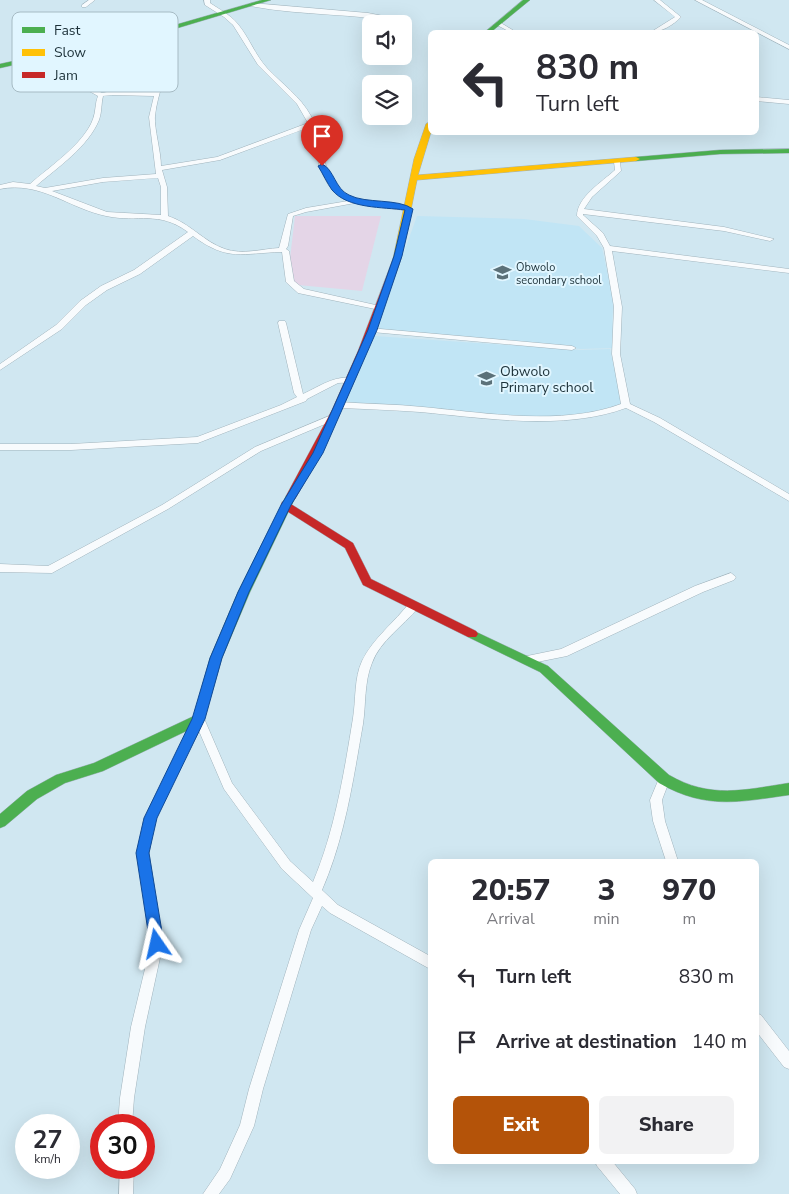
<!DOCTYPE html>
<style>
:root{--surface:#fff;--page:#f2f2f3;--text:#2b2b33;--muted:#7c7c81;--accent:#b45309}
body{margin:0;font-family:"Nunito Sans",sans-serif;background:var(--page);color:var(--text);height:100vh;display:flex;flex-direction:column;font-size:19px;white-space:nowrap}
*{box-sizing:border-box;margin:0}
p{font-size:16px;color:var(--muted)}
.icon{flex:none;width:28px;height:28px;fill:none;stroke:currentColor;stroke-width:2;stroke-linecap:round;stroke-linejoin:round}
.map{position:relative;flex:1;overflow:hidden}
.drawer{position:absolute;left:428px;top:859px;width:331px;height:305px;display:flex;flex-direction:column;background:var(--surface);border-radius:8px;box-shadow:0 5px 20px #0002}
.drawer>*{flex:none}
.hud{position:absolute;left:428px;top:30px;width:331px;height:105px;border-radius:8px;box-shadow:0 5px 20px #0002;background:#fff;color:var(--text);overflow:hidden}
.controls{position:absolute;left:362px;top:15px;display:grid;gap:10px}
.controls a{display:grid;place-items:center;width:50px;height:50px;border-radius:8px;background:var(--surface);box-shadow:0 5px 20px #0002;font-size:25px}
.speed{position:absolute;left:15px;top:1114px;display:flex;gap:10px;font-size:25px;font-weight:700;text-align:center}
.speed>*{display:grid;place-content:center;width:65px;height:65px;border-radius:50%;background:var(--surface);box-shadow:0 5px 20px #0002;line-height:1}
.speed small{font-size:12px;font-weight:400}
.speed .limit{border:8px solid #d22;background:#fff;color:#111}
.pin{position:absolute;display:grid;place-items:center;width:42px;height:42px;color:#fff;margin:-51px -21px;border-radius:50% 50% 50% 0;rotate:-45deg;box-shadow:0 0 5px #0007}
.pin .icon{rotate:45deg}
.me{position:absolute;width:55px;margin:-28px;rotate:349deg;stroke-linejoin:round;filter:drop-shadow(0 0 4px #0008)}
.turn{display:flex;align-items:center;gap:18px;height:105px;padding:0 25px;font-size:22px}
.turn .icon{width:65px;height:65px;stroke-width:2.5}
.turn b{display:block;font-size:35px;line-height:42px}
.eta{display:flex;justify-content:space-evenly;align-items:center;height:85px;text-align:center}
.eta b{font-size:30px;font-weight:800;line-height:35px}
.primary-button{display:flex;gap:10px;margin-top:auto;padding:10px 25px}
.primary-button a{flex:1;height:58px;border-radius:8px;background:var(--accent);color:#fff;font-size:20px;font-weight:800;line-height:58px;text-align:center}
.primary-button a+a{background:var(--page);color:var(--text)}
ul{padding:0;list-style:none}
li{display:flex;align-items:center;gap:15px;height:65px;padding:0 25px}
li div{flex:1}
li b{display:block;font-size:19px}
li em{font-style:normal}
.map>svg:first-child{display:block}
.built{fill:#c1e5f5}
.green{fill:#e4d5e7}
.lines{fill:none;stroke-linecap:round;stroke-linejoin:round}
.street-casing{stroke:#a0b3bc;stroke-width:1}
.fast-casing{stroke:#a0b3bc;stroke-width:1}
.slow-casing{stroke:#a0b3bc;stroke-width:1}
.jam-casing{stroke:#a0b3bc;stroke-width:1}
.street{fill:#f8fbfd;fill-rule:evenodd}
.fast{fill:#4caf50;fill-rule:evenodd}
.slow{fill:#ffc107;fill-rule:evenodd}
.jam{fill:#c62828;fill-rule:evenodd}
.route{fill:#1a73e8;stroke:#114b97}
.labels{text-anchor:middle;stroke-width:4;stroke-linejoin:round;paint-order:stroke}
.far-poi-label{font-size:11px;fill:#1c3139;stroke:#e1f6ff;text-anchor:start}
.poi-label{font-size:14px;fill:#1c3139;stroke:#e1f6ff;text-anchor:start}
.key{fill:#e1f6ff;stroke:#a6bbc4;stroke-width:1}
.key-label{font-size:14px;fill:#1c3139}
</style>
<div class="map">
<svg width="789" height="1194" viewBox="0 0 789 1194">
<rect width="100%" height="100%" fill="#d0e7f1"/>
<!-- built -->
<g class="built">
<polygon points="417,216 524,219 579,226 602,248 613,298 612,348 581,349 376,329"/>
<polygon points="375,336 581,350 610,349 622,404 582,415 558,417 500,416 343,404"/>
</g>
<!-- green -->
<polygon class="green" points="295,216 381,216 362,291 287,284"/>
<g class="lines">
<defs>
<g id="street">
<polygon points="89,0 95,0 86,7 82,7 82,5"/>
<path d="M204,0h6v3c9,6 20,12 27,20 12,14 18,32 30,45 15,16 33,28 44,48 13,24 9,61 35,78 17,11 43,10 63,13l3,2 -3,2 -54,-8 -49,9 -13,4 -5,30 -2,3 3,2 5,30 10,8 76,17 4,2 -4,2 -82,-17 -12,-11 -4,-30c-40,1 -54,10 -89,-16l-53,38 -33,16 -21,15 -24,24 -62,41v-6l56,-39 24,-24 21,-15 33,-16 54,-38c-30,-22 -49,-9 -82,-16 -38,-8 -65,-35 -106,-27v-4l13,-3 17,2c19,-17 54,-40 63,-65 3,-8 2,-16 5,-23l-40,-22 -34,-13v-2h4l34,13 40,21 10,-2 43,1 10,-45 -1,-19 5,-1c7,29 -11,60 -14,89 -1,13 6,35 6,50l56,-9 91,-34 -11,-19 -39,-39 -25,-40 -9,-8 -19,-12zM112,95l42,1 -5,21 7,57 -53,4 -58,10 -9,-2c22,-19 52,-39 63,-66 3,-8 2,-16 4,-24zM310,127c7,26 9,62 38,74l-42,7 -18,6 -9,34c-17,1 -37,7 -54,1 -21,-7 -35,-26 -57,-33l-1,-29 -5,-17 58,-10zM158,178l3,9v28l-54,-3 -55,-21 51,-9z"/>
<path d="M654,0h6l21,17c-8,8 -19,15 -30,15l24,-15z"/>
<polygon points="695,0 702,0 789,45 789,49"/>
<path d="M252,3l116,10 41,8 -3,2c-52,-10 -104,-7 -156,-17v-2z"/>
<polygon points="497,23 501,23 516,32 510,32 497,25"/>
<polygon points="756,97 789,100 789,104 756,101"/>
<path d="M617,160l3,2 1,9 -29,26 -8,12 140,18 50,12 -4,2 -46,-10 -141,-17v1l20,18 7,13 179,23v4l-177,-22 10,56 -2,47 10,50 30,14 129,76v7l-135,-79 -28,-14c-63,23 -141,10 -206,4 -27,-2 -54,-3 -81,-4l-4,-3 4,-3c28,2 56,2 84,5 63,6 139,19 198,-3l-9,-50 2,-47 -10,-59 -7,-12 -20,-20c0,-19 25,-34 38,-46l-1,-8z"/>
<path d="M279,321h6l1,2 17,71c17,-8 32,-19 51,-16v4l-16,1 -31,16 -1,2 -108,42 -127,7h-71v-6h71l126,-7 84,-32 16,-8 -3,-4 -16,-70z"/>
<polygon points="369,328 572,346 576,348 572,350 372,332 369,332"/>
<polygon points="334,414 337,415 338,417 337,419 261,451 168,509 52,573 0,572 0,564 48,566 162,505 255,447"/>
<polygon points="731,573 736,577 734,580 703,592 567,656 527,664 523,663 522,660 523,657 527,656 561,649 695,586"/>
<path d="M414,601l5,4 -1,3c-15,18 -38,33 -46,55 -8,19 -6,42 -9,61 -10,57 -18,113 -41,166l16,15 92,51v13l-100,-56 -8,-7 -11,24 -48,159 -9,37 -24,53 -11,15h-16l17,-25 20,-44 9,-36 50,-159 14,-32 -31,-29 -58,-80 -25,-58 -43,87 -7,35 14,91 -18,83 -11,71 -2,27h-14l2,-27 11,-71 20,-83 -14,-91 7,-35 51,-102 4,-1 4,1 29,67 58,78 23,21c22,-52 31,-109 40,-164 3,-18 1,-40 9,-57 11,-23 33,-39 48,-59z"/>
<polygon points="664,774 668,776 670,779 662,800 665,821 678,861 666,861 653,821 650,800 660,776"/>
<polygon points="756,1013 761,1015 789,1051 789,1069 784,1067 756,1031"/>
<polygon points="595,1161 612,1161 635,1189 637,1194 620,1194 597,1166"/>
<polygon points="120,1168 134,1168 133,1194 119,1194"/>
</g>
<g id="fast">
<polygon points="262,0 271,0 171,30 0,68 0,64 168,27"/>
<polygon points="523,0 530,0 491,32 485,32"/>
<polygon points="789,149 789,153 720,154 636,161 632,159 636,157 720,150"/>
<polygon points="291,492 296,496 250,592 222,658 203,723 103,771 65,783 37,799 5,826 0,828 0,814 27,791 56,775 94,763 194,716 210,658 238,592 286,496"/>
<path d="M472,630l76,36 121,109c41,24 75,15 120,8v12c-50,7 -83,15 -130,-12l-119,-111 -72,-35 -2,-3 2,-3z"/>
</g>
<polygon id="slow" points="430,122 431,132 418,175 636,157 640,159 636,161 417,180 401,259 397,261 393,259 414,159 426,124"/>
<g id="jam">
<path d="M394,257h3l4,2c-29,83 -61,164 -106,240h-8l-1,-3 46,-86 26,-59z"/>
<polygon points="286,501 353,543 371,579 476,631 478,634 476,637 468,637 363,585 345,548 282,508 281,505 282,502"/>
</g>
</defs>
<!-- street casing -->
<use href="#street" class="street-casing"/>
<!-- fast casing -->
<use href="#fast" class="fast-casing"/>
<!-- slow casing -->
<use href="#slow" class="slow-casing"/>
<!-- jam casing -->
<use href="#jam" class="jam-casing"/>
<!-- street -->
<use href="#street" class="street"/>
<!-- fast -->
<use href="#fast" class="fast"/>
<!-- slow -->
<use href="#slow" class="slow"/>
<!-- jam -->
<use href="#jam" class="jam"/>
</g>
<!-- route -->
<path class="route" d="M322,164c12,5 13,25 27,31 17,9 49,3 64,14l-11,47 -25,74 -54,123 -32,52 -42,87 -27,66 -17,61 -48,99 -8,35 15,91 -2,5 -5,2 -5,-2 -2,-5 -14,-91 8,-35 48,-99 18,-61 28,-66 43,-87 32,-52 55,-123 26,-74 11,-46c-22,-3 -57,-1 -73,-20 -5,-7 -9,-16 -14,-24z"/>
<!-- icons -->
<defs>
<symbol id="school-bare" viewBox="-9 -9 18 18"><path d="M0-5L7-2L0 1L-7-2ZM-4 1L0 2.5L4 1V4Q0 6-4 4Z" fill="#5b7179" stroke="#e1f6ff" stroke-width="2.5" paint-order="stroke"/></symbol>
</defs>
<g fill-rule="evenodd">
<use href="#school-bare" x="490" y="260" width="25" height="25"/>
<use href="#school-bare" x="474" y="366" width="25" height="25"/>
</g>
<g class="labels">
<!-- far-poi labels -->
<g class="far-poi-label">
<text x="516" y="271">Obwolo<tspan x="516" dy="13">secondary school</tspan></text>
</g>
<!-- poi labels -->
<g class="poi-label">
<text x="500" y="376">Obwolo<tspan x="500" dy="16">Primary school</tspan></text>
</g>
</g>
<!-- legend -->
<rect x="12" y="12" width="166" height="80" rx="8" class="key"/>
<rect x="22" y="27" width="23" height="6" fill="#4caf50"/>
<rect x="22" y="49" width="23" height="7" fill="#ffc107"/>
<rect x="22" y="72" width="23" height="6" fill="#c62828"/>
<g class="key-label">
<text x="54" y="35">Fast</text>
<text x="54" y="57">Slow</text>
<text x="54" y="80">Jam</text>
</g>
</svg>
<div class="controls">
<a><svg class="icon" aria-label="sound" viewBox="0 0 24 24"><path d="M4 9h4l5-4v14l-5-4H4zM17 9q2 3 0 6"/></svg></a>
<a><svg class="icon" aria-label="layers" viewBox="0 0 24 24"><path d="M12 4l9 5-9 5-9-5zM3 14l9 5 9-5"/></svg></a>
</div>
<div class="speed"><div>27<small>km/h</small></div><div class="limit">30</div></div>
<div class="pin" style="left:322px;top:166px;background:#d93025"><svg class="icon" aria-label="arrive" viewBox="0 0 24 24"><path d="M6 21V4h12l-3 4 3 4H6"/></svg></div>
<svg class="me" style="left:157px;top:944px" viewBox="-20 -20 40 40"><path d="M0-17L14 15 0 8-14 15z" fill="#1a73e8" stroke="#fff" stroke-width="4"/></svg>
<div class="hud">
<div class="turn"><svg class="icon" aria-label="left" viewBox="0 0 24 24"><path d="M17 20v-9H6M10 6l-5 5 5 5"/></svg><div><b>830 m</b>Turn left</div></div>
</div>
<section class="drawer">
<div class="eta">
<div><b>20:57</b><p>Arrival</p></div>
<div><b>3</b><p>min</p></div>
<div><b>970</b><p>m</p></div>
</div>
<ul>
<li><svg class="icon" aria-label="left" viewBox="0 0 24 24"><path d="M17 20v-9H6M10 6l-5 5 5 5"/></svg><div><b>Turn left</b></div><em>830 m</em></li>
<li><svg class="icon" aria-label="arrive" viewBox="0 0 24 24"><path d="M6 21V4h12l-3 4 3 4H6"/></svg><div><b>Arrive at destination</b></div><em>140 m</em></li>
</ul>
<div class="primary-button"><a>Exit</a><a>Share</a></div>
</section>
</div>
